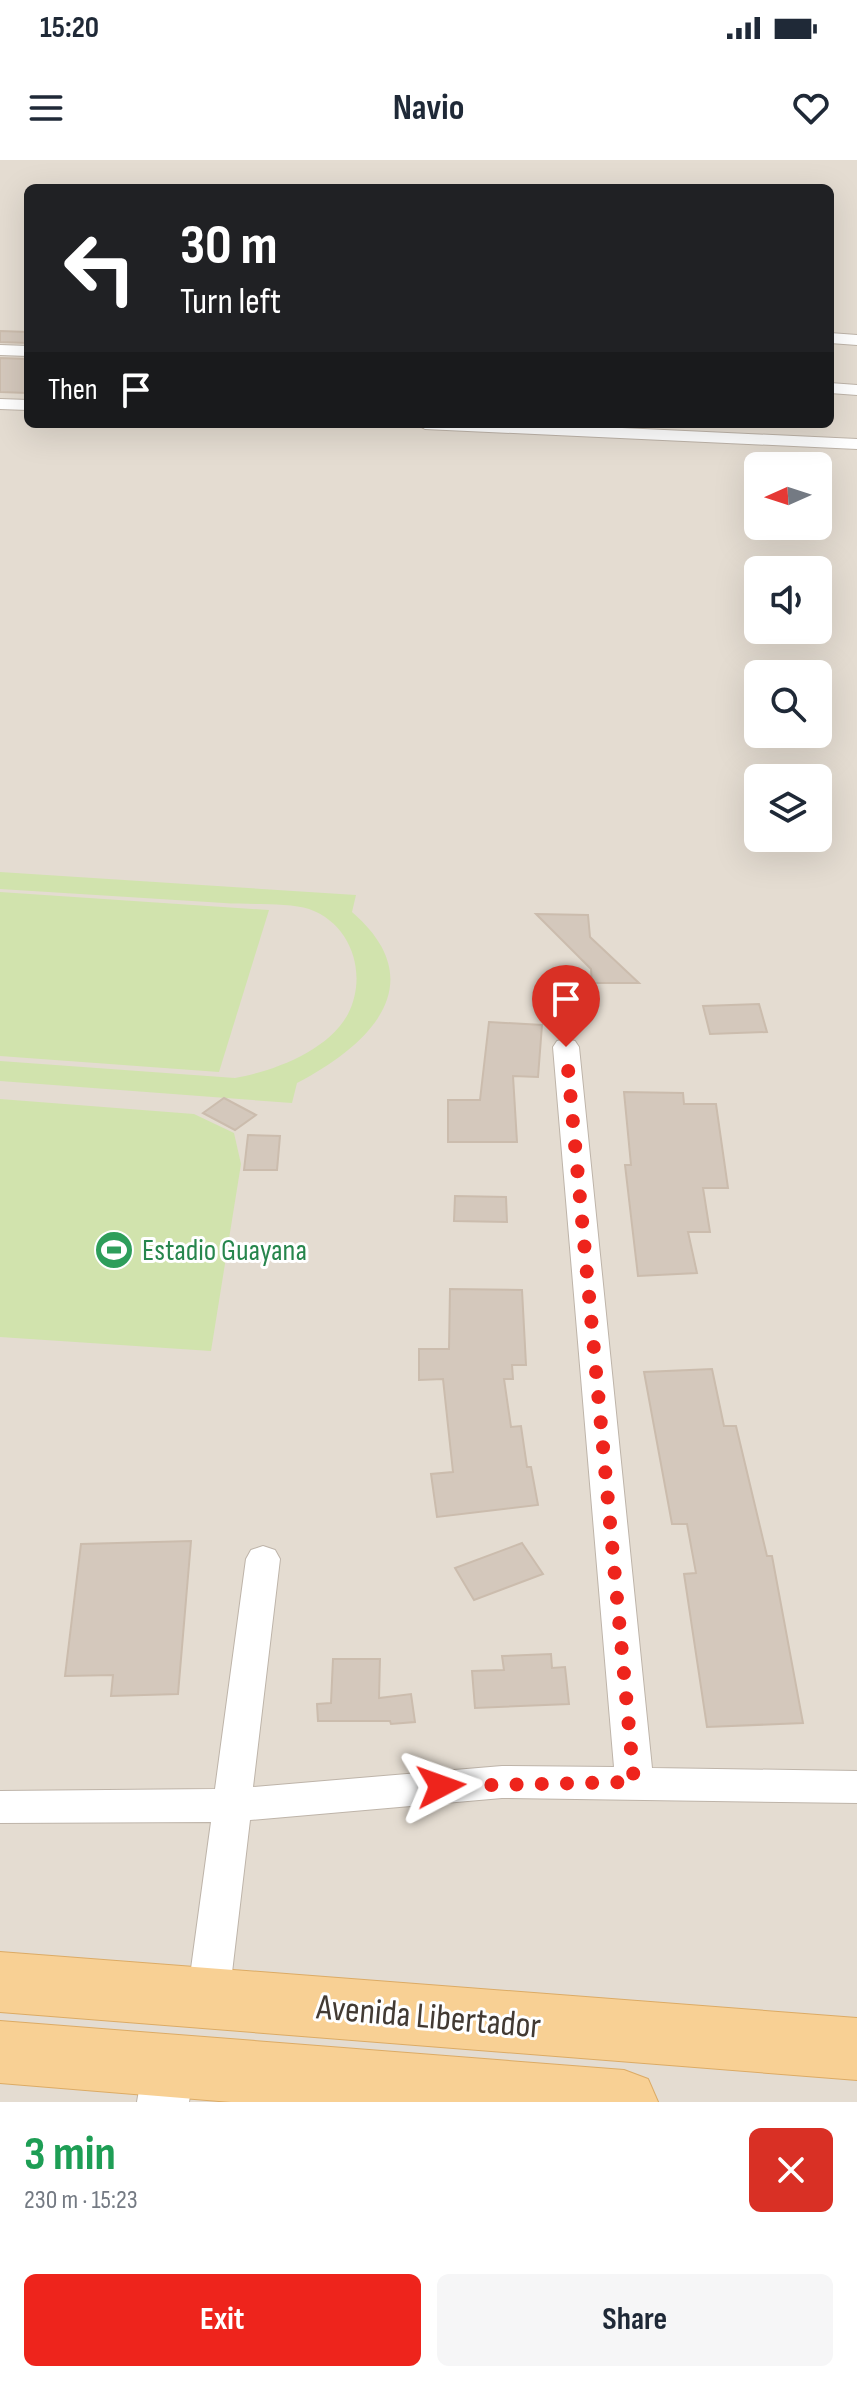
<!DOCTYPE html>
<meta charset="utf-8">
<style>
:root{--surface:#fff;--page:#f6f6f7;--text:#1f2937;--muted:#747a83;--accent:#ee241c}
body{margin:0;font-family:"Sofia Sans Condensed",sans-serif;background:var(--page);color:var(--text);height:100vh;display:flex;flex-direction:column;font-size:30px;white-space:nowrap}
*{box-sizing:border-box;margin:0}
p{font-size:26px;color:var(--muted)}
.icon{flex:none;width:44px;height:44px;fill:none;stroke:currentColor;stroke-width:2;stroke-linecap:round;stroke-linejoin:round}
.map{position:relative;height:1942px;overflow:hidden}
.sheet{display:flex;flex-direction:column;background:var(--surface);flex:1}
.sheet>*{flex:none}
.hud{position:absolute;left:24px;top:24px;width:810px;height:244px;border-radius:12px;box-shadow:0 8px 32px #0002;background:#202124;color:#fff;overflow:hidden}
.needle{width:52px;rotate:267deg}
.tools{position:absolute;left:744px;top:292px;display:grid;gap:16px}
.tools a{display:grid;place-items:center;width:88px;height:88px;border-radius:12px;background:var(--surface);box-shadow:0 8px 32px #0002;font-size:40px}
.pin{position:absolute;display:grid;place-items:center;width:68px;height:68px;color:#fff;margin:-82px -34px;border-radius:50% 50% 50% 0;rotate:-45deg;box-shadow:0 0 8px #0007}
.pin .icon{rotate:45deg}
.me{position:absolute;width:88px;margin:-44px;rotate:86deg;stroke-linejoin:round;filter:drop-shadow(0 0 6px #0008)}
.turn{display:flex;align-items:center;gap:28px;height:168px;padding:0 24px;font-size:36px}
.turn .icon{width:104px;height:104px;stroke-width:2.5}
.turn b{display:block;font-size:56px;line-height:68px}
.then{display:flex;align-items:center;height:76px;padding:0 24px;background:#0003;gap:16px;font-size:30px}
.round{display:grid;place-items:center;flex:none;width:84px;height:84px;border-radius:12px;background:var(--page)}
.head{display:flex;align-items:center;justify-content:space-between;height:136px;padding:0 24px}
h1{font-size:48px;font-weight:700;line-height:60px;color:#1e9e55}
.cta{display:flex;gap:16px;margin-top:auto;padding:16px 24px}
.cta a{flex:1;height:92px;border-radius:12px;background:var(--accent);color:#fff;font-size:32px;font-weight:700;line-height:92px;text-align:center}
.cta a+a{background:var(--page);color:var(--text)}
.status{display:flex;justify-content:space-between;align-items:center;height:56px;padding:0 40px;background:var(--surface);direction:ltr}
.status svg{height:22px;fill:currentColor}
header{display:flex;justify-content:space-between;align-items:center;height:104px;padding:0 24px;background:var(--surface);font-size:36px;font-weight:700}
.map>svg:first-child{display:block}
.residential{fill:#e4dcd1;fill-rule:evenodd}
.green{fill:#d1e3ad}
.building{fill:#d4c8bc;stroke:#cbbcad;stroke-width:2}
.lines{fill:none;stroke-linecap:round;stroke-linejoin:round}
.minor-casing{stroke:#beb4a9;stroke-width:2}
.tertiary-casing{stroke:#beb4a9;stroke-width:2}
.primary-casing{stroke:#dcab65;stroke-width:2}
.minor{fill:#fff;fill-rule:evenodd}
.tertiary{fill:#fff;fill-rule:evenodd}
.primary{fill:#f8d094;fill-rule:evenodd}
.route{stroke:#ee241c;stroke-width:14;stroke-dasharray:0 25.2}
.labels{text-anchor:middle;stroke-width:6;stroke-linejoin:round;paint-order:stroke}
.leisure-label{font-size:30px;fill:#27864d;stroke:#fff;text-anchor:start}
.near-street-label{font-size:36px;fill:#423a33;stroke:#fff}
</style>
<div class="status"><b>15:20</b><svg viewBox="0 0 49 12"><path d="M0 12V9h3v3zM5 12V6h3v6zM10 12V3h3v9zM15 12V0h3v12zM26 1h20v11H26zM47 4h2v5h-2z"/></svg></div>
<header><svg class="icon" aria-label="menu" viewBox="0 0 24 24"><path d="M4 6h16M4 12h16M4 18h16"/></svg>Navio<svg class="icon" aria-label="heart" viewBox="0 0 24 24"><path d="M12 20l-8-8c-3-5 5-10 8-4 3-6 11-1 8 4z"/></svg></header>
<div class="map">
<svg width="857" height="1942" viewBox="0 0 857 1942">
<rect width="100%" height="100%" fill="#f0ebe3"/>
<!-- residential -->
<path class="residential" d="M0,0h857v1942h-857zM28,28h802v236h-802zM758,306h60v60h-60zM758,410h60v60h-60zM758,514h60v60h-60zM758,618h60v60h-60z"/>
<!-- green -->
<g class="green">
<path d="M0,712l356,23 -4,17c82,71 18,133 -55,171l-5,20 -292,-22v-20l235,17c39,-7 93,-27 113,-64 20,-39 4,-90 -39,-105 -21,-7 -62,-4 -85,-6 -75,-5 -149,-9 -224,-14z"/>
<polygon points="0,732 269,750 219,912 0,896"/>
<polygon points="0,939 194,954 234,973 241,1004 211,1191 0,1177"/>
</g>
<!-- building -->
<g class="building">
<polygon points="0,171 28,172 28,183 0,182"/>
<polygon points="0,198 28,199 28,233 0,232"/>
<polygon points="536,754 588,755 590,777 639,823 592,823 591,809"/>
<polygon points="759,844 767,872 710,874 703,846"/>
<polygon points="489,862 542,865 538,917 513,916 517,982 448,982 448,940 480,940"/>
<polygon points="624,932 683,933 684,944 716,944 728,1028 703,1028 710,1072 688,1072 697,1113 638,1116 625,1005 631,1005"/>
<polygon points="224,938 256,955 235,970 203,953"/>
<polygon points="248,975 280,976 277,1010 244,1010"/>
<polygon points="455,1036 506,1037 507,1062 454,1061"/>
<polygon points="450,1129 522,1130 526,1205 512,1205 513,1219 504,1219 511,1267 521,1266 527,1307 531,1307 538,1345 437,1357 431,1314 453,1312 443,1219 419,1220 419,1189 449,1189"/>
<polygon points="712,1209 724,1266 736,1266 767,1396 772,1396 803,1563 707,1567 684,1414 696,1413 687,1364 672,1364 644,1212"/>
<polygon points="191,1381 178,1534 111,1536 113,1515 65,1516 81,1384"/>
<polygon points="522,1383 543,1414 474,1440 455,1408"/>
<polygon points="551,1494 552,1508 565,1507 569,1544 475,1548 472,1511 504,1510 502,1496"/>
<polygon points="333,1499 380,1499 379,1538 411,1534 415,1562 391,1564 390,1561 318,1561 317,1544 331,1543"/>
</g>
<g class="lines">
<defs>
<g id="minor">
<polygon points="830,173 857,175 857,185 830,183"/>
<polygon points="0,185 28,186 28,196 0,195"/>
<polygon points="830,223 857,225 857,235 830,233"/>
<polygon points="0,239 28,240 28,250 0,249"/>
<polygon points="416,264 538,264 857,279 857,289 425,269"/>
<polygon points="566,879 575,881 579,887 652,1608 857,1611 857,1643 502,1638 250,1660 229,1838 223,1851 208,1857 193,1851 187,1838 211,1662 0,1663 0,1631 215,1629 246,1399 251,1390 263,1386 275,1390 280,1399 253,1627 502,1606 614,1607 553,887 557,881"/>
</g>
<polygon id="tertiary" points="169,1882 187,1889 195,1906 189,1942 137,1942 143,1906 151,1889"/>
<g id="primary">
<polygon points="0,1792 857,1858 857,1920 0,1852"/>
<polygon points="0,1861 624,1910 648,1919 658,1942 231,1942 0,1923"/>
</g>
</defs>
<!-- minor casing -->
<use href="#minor" class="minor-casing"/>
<!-- tertiary casing -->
<use href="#tertiary" class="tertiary-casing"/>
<!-- primary casing -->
<use href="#primary" class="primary-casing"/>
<!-- minor -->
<use href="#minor" class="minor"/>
<!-- tertiary -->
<use href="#tertiary" class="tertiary"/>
<!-- primary -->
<use href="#primary" class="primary"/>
</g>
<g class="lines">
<!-- route -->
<polyline class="route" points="441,1626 634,1622 566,887"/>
</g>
<!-- icons -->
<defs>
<symbol id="stadium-disc" viewBox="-11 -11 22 22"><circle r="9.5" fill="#2e9e5b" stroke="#fff"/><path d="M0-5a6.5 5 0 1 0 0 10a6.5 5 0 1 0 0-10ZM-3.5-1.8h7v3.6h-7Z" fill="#fff"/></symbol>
</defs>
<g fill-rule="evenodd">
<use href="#stadium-disc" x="92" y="1068" width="44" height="44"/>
</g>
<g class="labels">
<!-- leisure labels -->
<g class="leisure-label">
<text x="142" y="1100">Estadio Guayana</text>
</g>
<!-- near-street labels -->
<g class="near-street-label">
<text transform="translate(429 1855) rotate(5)" y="13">Avenida Libertador</text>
</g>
</g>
</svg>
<div class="tools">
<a><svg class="needle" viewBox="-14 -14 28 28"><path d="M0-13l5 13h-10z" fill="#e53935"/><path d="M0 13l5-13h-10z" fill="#747a83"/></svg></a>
<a><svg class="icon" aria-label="sound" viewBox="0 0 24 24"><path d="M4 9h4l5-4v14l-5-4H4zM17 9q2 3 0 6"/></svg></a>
<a><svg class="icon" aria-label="search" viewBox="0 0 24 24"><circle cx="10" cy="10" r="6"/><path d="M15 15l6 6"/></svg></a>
<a><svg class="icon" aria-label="layers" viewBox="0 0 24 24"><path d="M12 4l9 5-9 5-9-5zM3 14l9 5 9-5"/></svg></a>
</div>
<div class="pin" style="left:566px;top:887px;background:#d93025"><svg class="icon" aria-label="arrive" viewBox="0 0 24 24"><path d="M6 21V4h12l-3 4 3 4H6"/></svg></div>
<svg class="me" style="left:441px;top:1626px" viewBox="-20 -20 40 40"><path d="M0-17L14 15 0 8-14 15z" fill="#ee241c" stroke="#fff" stroke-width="4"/></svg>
<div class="hud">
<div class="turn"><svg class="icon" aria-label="left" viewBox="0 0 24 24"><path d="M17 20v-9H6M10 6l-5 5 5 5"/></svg><div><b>30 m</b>Turn left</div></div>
<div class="then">Then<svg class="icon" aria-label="arrive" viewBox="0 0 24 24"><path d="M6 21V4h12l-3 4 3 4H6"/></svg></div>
</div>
</div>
<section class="sheet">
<div class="head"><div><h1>3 min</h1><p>230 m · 15:23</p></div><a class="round" style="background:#d93025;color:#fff"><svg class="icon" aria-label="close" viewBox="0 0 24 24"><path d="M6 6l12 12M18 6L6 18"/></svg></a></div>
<div class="cta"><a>Exit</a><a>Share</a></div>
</section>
